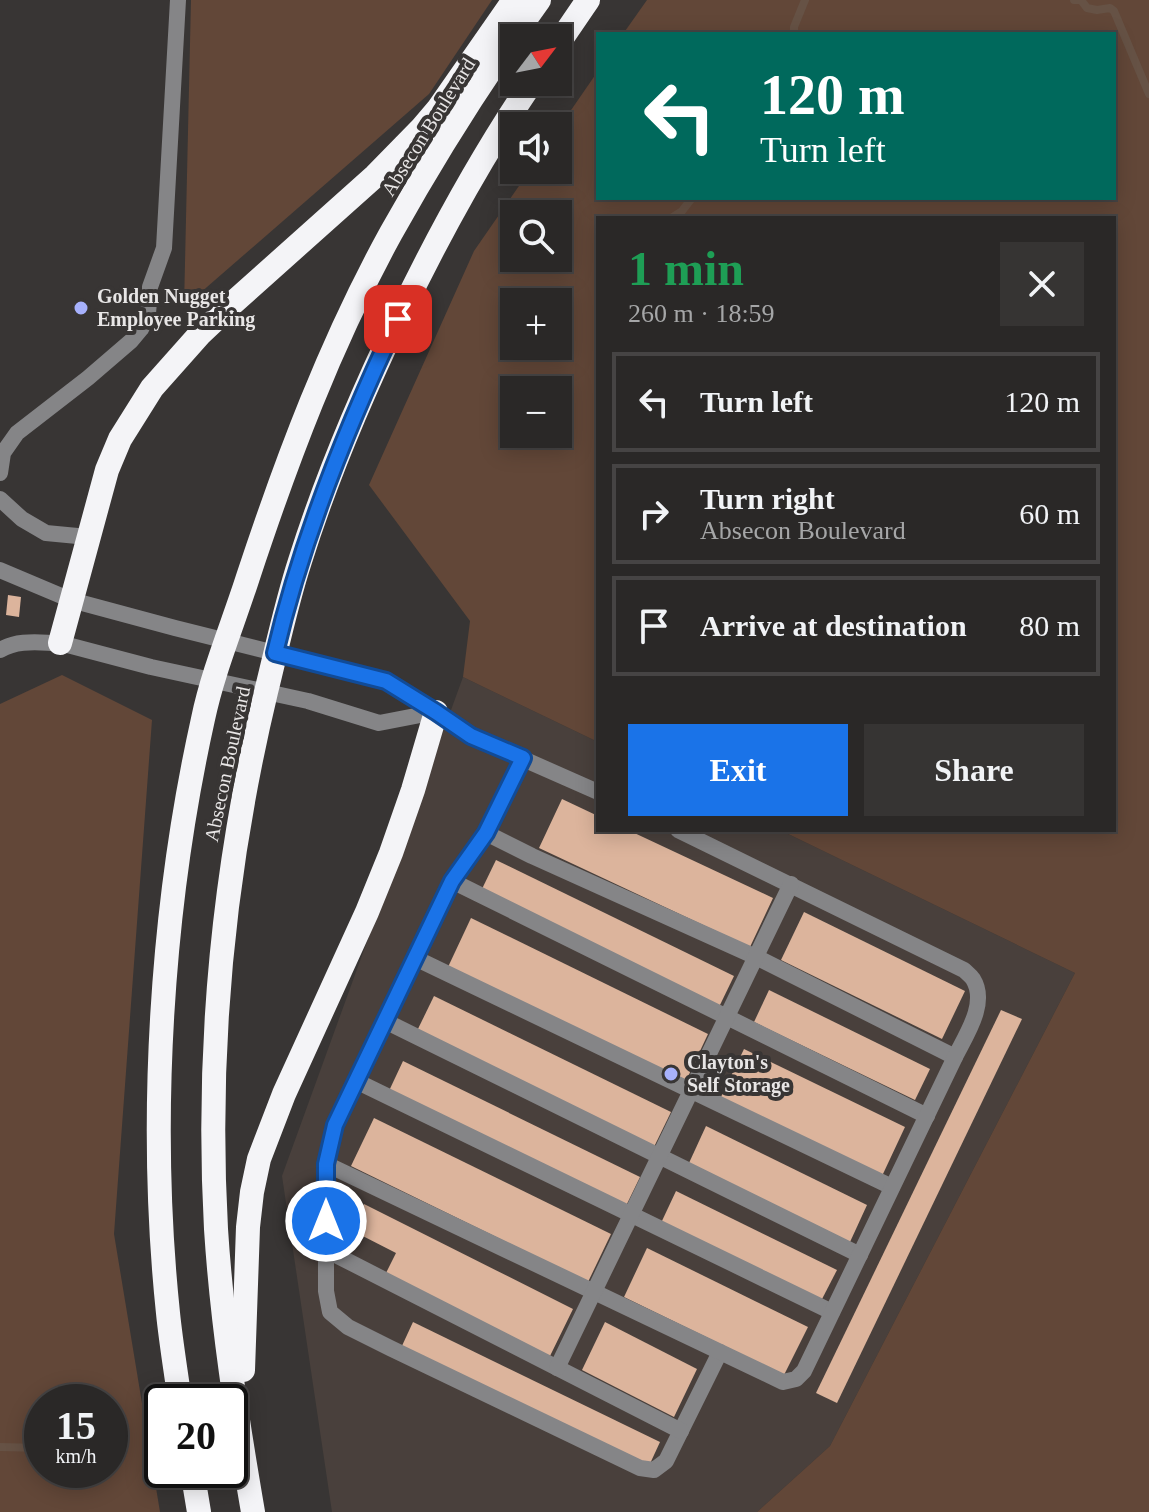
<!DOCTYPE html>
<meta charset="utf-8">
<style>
:root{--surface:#2a2827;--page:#363433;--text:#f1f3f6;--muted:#a5a6a7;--line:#464444;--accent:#1a73e8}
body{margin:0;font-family:"Times New Roman",serif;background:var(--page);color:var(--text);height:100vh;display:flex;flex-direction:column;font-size:30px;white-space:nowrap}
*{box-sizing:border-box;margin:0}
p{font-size:26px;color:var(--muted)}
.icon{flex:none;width:44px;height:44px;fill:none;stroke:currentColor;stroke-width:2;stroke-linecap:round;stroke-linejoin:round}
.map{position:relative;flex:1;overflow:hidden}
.panel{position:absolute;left:596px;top:216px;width:520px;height:616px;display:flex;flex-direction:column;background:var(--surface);border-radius:0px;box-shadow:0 4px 20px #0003,0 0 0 2px var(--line)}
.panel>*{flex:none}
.guide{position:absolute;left:596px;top:32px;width:520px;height:168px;border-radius:0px;box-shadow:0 4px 20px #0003,0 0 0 2px var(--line);background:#00695c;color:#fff;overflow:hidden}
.needle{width:52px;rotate:58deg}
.tools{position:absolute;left:500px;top:24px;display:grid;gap:16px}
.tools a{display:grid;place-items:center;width:72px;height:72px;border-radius:0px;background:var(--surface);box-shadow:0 4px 20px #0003,0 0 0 2px var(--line);font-size:40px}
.speed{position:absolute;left:24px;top:1384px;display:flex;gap:16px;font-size:40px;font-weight:700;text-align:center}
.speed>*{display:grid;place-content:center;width:104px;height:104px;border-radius:50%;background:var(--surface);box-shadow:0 4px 20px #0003,0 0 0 2px var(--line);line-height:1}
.speed small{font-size:20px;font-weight:400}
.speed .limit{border:4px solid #111;border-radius:12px;background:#fff;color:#111}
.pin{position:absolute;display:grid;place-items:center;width:68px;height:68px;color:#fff;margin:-34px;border-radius:16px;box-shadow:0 4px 12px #0006}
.me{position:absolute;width:88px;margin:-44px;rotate:0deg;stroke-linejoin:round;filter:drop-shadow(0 0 6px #0008)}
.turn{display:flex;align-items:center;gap:28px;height:168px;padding:0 32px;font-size:36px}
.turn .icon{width:104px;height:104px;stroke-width:2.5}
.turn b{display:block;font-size:56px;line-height:68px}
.round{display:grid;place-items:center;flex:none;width:84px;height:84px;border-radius:0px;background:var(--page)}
.head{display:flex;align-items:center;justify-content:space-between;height:136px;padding:0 32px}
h1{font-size:48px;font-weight:700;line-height:60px;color:#1e9e55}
.button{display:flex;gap:16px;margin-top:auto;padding:16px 32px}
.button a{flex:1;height:92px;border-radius:0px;background:var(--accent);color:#fff;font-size:32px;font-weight:700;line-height:92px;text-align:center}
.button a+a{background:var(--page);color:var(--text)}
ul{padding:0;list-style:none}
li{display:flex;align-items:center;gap:24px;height:100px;margin:0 16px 12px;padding:0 16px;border:4px solid var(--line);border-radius:0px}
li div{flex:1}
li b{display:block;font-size:30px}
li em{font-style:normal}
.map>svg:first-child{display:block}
.built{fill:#49403c}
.green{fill:#624738;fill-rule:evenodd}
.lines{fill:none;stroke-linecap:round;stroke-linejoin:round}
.stream{stroke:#665245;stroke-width:8}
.building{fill:#dcb49c}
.lane{stroke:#858587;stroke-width:16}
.street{stroke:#858587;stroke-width:16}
.highway{stroke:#f4f4f7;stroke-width:24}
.route-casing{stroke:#114b97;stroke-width:20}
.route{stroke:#1a73e8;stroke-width:14}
.poi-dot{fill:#a7b1fc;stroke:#383534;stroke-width:3}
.labels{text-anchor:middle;stroke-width:8;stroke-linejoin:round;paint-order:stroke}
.street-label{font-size:20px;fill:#e8e6e6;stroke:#383534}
.poi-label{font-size:20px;font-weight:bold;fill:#e8e6e6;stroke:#383534;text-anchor:start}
</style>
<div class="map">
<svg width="1149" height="1512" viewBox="0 0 1149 1512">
<rect width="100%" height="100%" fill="#383534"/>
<!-- built -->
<polygon class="built" points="463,677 598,742 598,830 780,830 1075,973 830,1446 757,1512 332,1512 282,1176"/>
<!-- green -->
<g class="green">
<polygon points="191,0 492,0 429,94 184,307"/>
<path d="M647,0h502v1512h-392l73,-66 245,-473 -295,-143h334v-612h-516v524l-135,-65 7,-56 -101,-136 105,-234 56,-81h28v-41l40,-58v127h516v-164h-491zM514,214h44v44h-44zM514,302h44v44h-44zM514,390h44v44h-44z"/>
<path d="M62,675l90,45 -38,514 46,278h-160v-808zM42,1402h68v68h-68z"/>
</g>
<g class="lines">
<!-- stream -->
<g class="stream">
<polyline points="1074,0 1081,0 1087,8 1097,10 1110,8 1114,11 1149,94"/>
<polyline points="794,34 794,27 805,0"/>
<polyline points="671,218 682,211 692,198"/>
<polyline points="0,1447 42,1448"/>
</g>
</g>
<!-- building -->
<g class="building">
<polygon points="8,595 21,597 19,617 6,615"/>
<polygon points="562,799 598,816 598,830 628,830 773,898 750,947 539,848"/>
<polygon points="496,860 734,976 719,1007 481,891"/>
<polygon points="804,912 965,991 942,1039 781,960"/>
<polygon points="471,918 708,1034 685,1083 448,967"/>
<polygon points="769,990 930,1069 915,1100 754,1022"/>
<polygon points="434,996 671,1112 653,1149 416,1033"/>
<polygon points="1001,1010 1022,1019 837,1403 816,1393"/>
<polygon points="744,1049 905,1127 882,1176 721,1097"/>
<polygon points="403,1061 640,1177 625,1208 388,1093"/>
<polygon points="374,1118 611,1234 588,1282 351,1166"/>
<polygon points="706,1126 867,1205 850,1242 689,1163"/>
<polygon points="676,1191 837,1270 821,1301 661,1223"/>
<polygon points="364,1204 573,1309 550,1356 386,1273 396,1253 351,1230"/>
<polygon points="647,1248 808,1327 784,1375 624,1297"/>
<polygon points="413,1322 660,1442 648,1468 401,1348"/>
<polygon points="605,1322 697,1369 674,1417 582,1370"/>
</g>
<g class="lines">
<!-- lane -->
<g class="lane">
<polyline points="0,473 3,453 17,433 88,378 131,341 141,329 148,314 150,287 164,248 178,0"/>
<polyline points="0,499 22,519 46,533 88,537"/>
<polyline points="0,570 71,600"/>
<path d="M0,650c19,-11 40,-7 60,-7"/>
<polyline points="436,712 471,736 598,792"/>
<polyline points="523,758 486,833 452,881 335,1125 326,1164 326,1291 330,1312 348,1327 390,1348 640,1468 654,1470 666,1461 720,1352"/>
<polyline points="486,833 532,856 756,957 955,1057"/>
<polyline points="452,881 927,1116"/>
<polyline points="415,958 892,1187"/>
<polyline points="385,1021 860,1255"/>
<polyline points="356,1081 832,1312"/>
<path d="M326,1164l457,218 13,-3 8,-8 151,-314c11,-22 33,-54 18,-78 -3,-4 -6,-6 -9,-9l-286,-140"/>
<polyline points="326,1250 681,1431"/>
<polyline points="557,1368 791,884"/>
</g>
<!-- street -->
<g class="street">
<polyline points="71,600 175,628 386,681 436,712"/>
<polyline points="60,643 151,667 308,701 379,723 436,712"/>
</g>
<!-- highway -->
<g class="highway">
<polyline points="558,44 588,0"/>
<polyline points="60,643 107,470 120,439 152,388 200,334 234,302 375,176 421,129 438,109 514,0"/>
<polyline points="243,1370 248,1227 252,1192 259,1159 284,1094 367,912 391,853 413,790 436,712"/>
<path d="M180,1402c-4,-30 -9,-59 -12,-89 -20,-192 -7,-405 35,-594 10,-48 30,-95 45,-142 39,-118 83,-235 143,-344 45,-81 94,-158 148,-233"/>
<polyline points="192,1470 199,1512"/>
<path d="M253,1512c-16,-93 -31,-189 -37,-283 -10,-181 8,-362 50,-537 11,-44 20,-88 34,-131 26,-83 61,-165 99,-244 39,-81 82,-160 133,-235"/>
</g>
</g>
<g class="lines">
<defs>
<path id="route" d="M326,1221v-57l9,-39 117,-244 34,-48 37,-75 -52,-22 -35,-24 -50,-31 -111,-28c27,-115 72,-227 123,-334"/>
</defs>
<!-- route casing -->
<use href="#route" class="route-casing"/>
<!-- route -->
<use href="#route" class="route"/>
</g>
<!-- markers -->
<g class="poi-dot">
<circle cx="81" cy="308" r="8"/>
<circle cx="671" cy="1074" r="8"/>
</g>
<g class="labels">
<!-- street labels -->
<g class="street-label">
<text transform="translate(428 127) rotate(-58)" y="7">Absecon Boulevard</text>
<text transform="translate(227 764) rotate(-78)" y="7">Absecon Boulevard</text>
</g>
<!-- poi labels -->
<g class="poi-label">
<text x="97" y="303">Golden Nugget<tspan x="97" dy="23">Employee Parking</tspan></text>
<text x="687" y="1069">Clayton's<tspan x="687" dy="23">Self Storage</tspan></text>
</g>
</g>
</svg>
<div class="tools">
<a><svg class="needle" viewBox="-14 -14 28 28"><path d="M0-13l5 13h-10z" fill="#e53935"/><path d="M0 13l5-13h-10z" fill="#a5a6a7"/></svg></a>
<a><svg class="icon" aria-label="sound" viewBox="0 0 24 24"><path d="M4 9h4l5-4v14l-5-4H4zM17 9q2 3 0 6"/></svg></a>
<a><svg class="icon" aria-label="search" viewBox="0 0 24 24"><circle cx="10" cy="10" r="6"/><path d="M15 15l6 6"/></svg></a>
<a>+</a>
<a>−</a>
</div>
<div class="speed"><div>15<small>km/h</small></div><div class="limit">20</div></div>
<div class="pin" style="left:398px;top:319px;background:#d93025"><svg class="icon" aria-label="arrive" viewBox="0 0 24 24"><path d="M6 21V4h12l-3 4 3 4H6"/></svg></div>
<svg class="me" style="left:326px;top:1221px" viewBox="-20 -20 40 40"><circle r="17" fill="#1a73e8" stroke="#fff" stroke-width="3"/><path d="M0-11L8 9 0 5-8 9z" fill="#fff"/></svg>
<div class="guide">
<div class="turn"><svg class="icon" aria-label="left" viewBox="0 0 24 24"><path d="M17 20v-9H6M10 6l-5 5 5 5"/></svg><div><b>120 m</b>Turn left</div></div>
</div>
<section class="panel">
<div class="head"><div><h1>1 min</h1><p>260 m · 18:59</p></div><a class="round"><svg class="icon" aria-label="close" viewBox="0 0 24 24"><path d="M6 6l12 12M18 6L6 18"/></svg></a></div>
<ul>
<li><svg class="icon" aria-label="left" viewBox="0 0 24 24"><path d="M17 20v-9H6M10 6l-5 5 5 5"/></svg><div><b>Turn left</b></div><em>120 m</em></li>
<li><svg class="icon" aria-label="right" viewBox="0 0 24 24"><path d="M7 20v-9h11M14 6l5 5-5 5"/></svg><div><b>Turn right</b><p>Absecon Boulevard</p></div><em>60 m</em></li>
<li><svg class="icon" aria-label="arrive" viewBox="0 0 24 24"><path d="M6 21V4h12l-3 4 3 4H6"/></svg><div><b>Arrive at destination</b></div><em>80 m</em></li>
</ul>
<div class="button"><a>Exit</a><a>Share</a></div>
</section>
</div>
